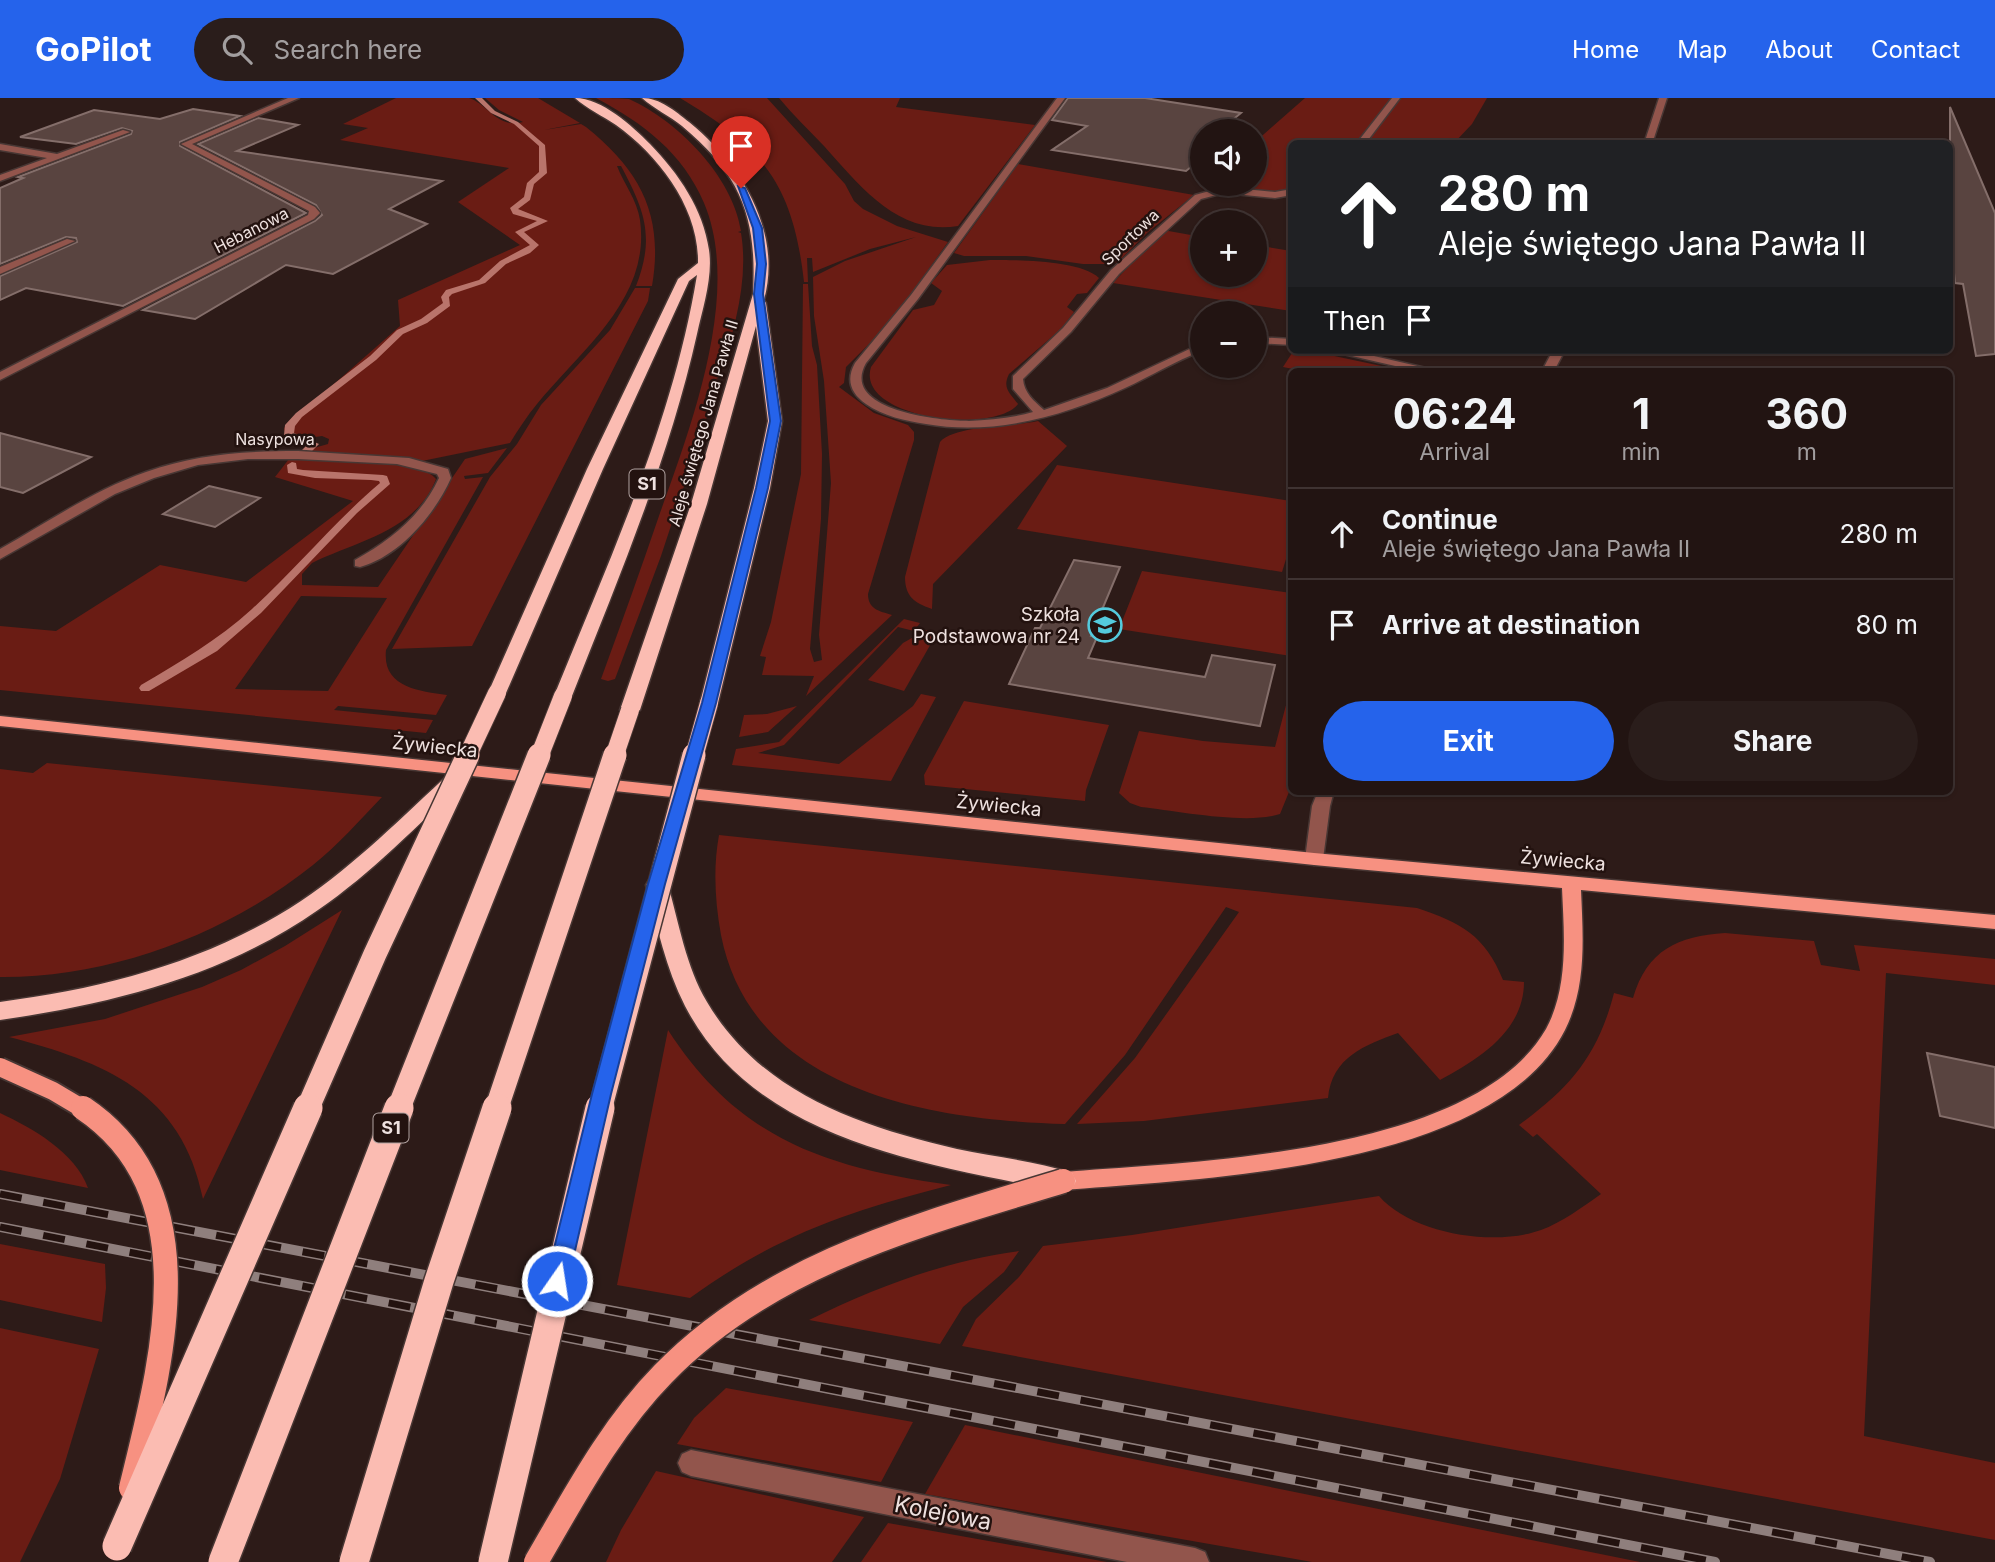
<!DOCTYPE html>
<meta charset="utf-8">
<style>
:root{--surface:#221412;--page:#2a1d1b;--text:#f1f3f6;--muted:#a29e9f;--line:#3f3332;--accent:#2563eb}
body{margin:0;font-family:Inter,sans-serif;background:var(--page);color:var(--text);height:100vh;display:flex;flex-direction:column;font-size:26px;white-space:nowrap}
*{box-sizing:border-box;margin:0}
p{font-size:23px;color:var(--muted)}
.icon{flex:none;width:38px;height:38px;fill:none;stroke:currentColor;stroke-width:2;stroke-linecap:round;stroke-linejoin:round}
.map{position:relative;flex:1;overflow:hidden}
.drawer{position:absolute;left:1288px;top:270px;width:665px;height:427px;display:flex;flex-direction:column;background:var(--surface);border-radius:10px;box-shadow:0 2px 5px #0004,0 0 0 2px var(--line)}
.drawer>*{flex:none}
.guide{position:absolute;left:1288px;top:42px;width:665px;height:214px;border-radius:10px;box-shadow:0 2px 5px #0004,0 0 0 2px var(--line);background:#202124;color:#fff;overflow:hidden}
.buttons{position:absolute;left:1190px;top:21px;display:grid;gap:14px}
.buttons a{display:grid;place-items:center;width:77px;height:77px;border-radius:50%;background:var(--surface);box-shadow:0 2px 5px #0004,0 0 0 2px var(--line);font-size:35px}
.pin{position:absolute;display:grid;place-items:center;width:60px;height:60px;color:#fff;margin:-72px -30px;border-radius:50% 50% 50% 0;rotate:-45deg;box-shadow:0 0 7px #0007}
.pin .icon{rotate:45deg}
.me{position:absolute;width:77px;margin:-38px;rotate:13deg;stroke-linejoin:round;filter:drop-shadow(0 0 5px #0008)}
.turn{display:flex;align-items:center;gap:24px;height:147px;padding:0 35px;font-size:32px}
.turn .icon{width:91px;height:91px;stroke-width:2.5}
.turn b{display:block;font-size:49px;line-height:60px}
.then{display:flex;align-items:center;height:66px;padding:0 35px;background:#0003;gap:14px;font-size:26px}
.eta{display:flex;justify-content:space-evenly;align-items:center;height:119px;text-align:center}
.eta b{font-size:42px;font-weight:700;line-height:49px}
.button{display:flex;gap:14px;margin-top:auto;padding:14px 35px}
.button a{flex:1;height:80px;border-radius:42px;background:var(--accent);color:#fff;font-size:28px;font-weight:700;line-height:80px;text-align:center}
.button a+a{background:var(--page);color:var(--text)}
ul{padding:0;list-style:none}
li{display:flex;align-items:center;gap:21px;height:91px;padding:0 35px;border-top:2px solid var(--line)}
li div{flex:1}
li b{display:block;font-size:26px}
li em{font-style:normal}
header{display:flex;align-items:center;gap:42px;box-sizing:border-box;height:98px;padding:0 35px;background:var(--accent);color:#fff}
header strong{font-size:33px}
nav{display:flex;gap:38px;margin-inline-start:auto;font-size:24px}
.search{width:490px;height:63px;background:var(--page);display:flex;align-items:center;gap:18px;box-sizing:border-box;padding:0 24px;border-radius:38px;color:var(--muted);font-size:26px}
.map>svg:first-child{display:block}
.green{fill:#6a1c14;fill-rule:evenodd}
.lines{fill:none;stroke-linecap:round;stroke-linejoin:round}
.stream{fill:#b9746b;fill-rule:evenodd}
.building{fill:#594440;stroke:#846e6a;stroke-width:2}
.minor-casing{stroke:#483734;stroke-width:3}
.major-casing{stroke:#483734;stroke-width:3}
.highway-casing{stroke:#483734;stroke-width:3}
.minor{fill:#92554c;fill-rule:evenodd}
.major{fill:#f79181;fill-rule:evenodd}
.highway{fill:#fbbcb2;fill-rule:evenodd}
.rail-casing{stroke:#8f7f7d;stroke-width:10}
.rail{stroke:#23120f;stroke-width:7;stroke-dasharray:22;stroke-linecap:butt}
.major-bridge-far1-casing{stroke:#483734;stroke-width:22;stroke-linecap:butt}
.major-bridge-casing{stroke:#483734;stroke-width:27;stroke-linecap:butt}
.highway-bridge-far2-casing{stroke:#483734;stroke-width:20;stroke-linecap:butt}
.highway-bridge-far1-casing{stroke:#483734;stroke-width:26;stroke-linecap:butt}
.highway-bridge-casing{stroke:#483734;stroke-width:32;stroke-linecap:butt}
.major-bridge-far1{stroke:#f79181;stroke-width:18}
.major-bridge{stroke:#f79181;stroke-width:24}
.highway-bridge-far2{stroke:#fbbcb2;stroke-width:18}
.highway-bridge-far1{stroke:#fbbcb2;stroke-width:23}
.highway-bridge{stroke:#fbbcb2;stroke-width:29}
.route{fill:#2563eb;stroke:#184099;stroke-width:2}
.labels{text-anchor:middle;stroke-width:5;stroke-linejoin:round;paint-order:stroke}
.far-street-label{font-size:16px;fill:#eee1df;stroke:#23120f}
.shield{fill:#23120f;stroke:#b1a3a1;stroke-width:2}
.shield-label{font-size:18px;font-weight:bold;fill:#eee1df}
.poi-label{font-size:19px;fill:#eee1df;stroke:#23120f;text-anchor:end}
.street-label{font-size:19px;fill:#eee1df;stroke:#23120f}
.near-street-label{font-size:23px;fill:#eee1df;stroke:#23120f}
</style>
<header>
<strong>GoPilot</strong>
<div class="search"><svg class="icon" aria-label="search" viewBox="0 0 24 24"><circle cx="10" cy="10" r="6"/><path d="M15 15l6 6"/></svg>Search here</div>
<nav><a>Home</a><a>Map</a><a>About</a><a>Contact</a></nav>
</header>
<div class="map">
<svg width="1995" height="1464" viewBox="0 0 1995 1464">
<rect width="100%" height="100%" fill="#2d1b18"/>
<!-- green -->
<g class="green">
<path d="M396,0c17,0 59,0 73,0 19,6 28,31 54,24l-24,-12 -14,-12h53l42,25 -36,7 37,-6 5,3c55,44 78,89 66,159h-16c19,-49 9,-75 -15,-120h-4c7,18 20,34 23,54 11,78 -58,129 -103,184 -10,12 -19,26 -27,39l-88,18 -126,-8 32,-9 1,-5 -7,-3 -35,5 -3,-13 116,-102 -2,-26 122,-55 -62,-43 51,-34 -169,-28 28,-12 -25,-4z"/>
<path d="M596,0c10,0 24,0 33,1 49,22 104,78 112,132l-3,1 3,1c8,48 -7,96 -21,144l-4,2 3,1 -58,176 -46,123 -7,2 -7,-2c20,-55 40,-110 59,-166 31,-87 82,-220 44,-310 -21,-50 -61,-80 -108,-105z"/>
<path d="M680,0h87l78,86 9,17 9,8 34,17 51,16 -58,81 -44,44 -2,16 -5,4 35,26 34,12 6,7v8l-46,154c0,15 11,17 24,21l-86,81 8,-20 -52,-1 4,-18 -6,-1 11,-34 30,-148 2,-190h5l4,62 5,19 5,89 -1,65 -11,130 4,13 8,-2 -3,-25 12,-152 -7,-102 -10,-65 -1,-39 32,-16 71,-24 -46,12 -57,23 -1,-14h-5l1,24h-4c-11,-97 -40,-134 -124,-184z"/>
<path d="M779,0h121l-4,9 139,18 -77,101c-60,10 -98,-40 -134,-80 -15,-16 -31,-31 -45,-48z"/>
<polygon points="1305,0 1392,0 1355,45 1292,46 1291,91 1274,94 1201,90 1206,86 1255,86 1255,44"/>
<polygon points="1401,0 1487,0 1472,26 1454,45 1365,46"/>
<polygon points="1018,66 1194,97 1148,134 1118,164 1108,166 1083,166 1026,158 964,158 954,155"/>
<polygon points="1163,132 1202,139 1202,177 1255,177 1255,147 1291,153 1291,213 1113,185"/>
<path d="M990,162c25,0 91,0 109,18l-12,15 -10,1 -10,13 7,5 -13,17 -52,45c-7,14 1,19 9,30 -23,31 -163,15 -147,-37l42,-57 21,-5 8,-14 -11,-8 16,-18z"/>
<polygon points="635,190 650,190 648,203 472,548 392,551 490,379 517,346 541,307 610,232"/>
<polygon points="1294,252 1306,252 1405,273 1303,273 1283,269"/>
<path d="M1038,323l29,25 -134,138 -1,25c-17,-6 -27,-12 -27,-32l35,-135c15,-17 73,-15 98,-21z"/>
<path d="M507,350l-19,25 -24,3 1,3 18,-2 -97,173c-4,37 32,41 61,45l-11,20 -98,-9 -4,4 99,10 -7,13 -426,-43v-64l56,5 104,-66 86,17 107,-81 -78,-24 14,-18c28,0 132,-1 147,20 -20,52 -79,62 -124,84l-10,11v11l76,2 87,-128zM301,498l86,2 -59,93 -93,-2z"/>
<polygon points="1057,367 1291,403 1291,445 1282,474 1017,431"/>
<polygon points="1142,473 1291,495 1291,558 1119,531"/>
<polygon points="904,521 920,525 914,533 898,529 784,647 758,655 839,666 913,608 921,596 936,599 891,683 732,667 736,651 779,644"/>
<polygon points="926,532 937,535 904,593 868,582 903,545"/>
<path d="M1291,588v101l-11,27c-33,11 -103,-3 -139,-7l-11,-4 -11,-10 20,-62 64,10 72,6z"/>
<polygon points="964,603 1109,627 1086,692 1085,703 925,687 924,677"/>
<polygon points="797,608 768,634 739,639 744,617 767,616"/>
<path d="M47,665l335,34c-22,23 -44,48 -69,68 -86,69 -202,113 -313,112v-208l33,4z"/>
<path d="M719,737l698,73c44,15 68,27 86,72l21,2c0,49 -45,77 -84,98l-42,-47c-33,12 -66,24 -70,65l-184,23 -67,3 58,-66 104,-146 -13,-5 -101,148 -60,69c-132,-4 -313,-31 -344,-189 -6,-33 -8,-67 -2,-100z"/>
<path d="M342,812l-139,289c-21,-107 -99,-137 -194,-162l96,-18 97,-32 39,-17 44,-24z"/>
<path d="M1725,835l89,8 7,24 39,6 -6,-26 141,14v26l-109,-12 -22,463 131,27v77l-1033,-194 14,-27 43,-42 24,-31 89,-11 247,-39c33,38 115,51 162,34 20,-7 43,-24 60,-36l-64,-60 -4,3 -14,-12c52,-38 79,-70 95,-132l19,5c14,-48 45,-62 92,-65z"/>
<path d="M668,932c71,110 159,138 283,155 -102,26 -174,50 -261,113l-73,-13z"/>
<path d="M0,1015c32,15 75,39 88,75l-88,-18z"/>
<polygon points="0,1146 105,1166 106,1190 102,1224 0,1202"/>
<path d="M1019,1153l-15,21 -41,35 -23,37 -131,-24c68,-33 135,-59 210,-69z"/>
<polygon points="0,1230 99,1251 60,1381 20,1464 0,1464"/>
<polygon points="726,1290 913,1324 881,1384 677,1346 694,1320"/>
<polygon points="965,1327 1640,1464 1312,1464 925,1396"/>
<polygon points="656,1373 864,1419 832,1464 606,1464 621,1432"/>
<polygon points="888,1425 1107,1464 861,1464"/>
</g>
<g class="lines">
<!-- stream -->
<g class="stream">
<polygon points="475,0 482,0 495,13 518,24 545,47 547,75 534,86 530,102 518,111 548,123 524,134 539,147 530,155 506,166 485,185 452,196 449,199 450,208 427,225 403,236 376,262 302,319 295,328 294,335 319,346 310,355 302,355 301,353 307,347 284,337 285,327 296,315 370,258 397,232 421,221 443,205 441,199 446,192 479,182 500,163 530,147 515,134 537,123 513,116 510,110 524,99 527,85 539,74 539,48 514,26 491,15"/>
<path d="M292,364l4,1 1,6 6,1 80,5 4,1 3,8 -33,29 -96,100 -44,38 -68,40h-8l-2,-3 2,-3c39,-23 77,-45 111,-76 44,-40 82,-87 128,-126l-1,-2 -8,-1 -56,-2 -27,-5 -1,-8z"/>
</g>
</g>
<!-- building -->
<g class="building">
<polygon points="1068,0 1145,0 1241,15 1219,33 1202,33 1202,60 1186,73 1052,52 1087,28 1052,22"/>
<polygon points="1950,9 1995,115 1995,256 1976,258 1963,186 1955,185 1950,133"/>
<polygon points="193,11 240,18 180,44 180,48 306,115 123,208 26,190 0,202 0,178 77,144 76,140 66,139 0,166 0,90 23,80 18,79 131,36 132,33 122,30 76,46 20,39 94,12 160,21"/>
<polygon points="258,20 298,27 237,53 442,83 389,111 427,126 333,176 286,167 195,221 143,212 315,123 322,117 316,107 198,46"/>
<polygon points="0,335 91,359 23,395 0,389"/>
<polygon points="209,388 260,400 215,429 163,416"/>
<polygon points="1074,462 1120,469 1091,538 1097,539 1088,560 1205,579 1212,557 1275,567 1260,628 1009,586 1035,530 1040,530"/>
<polygon points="1927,955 1995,969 1995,1030 1940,1018"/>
</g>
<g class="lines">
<defs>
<g id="minor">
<polygon points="288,0 299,0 192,46 315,109 320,115 314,121 0,282 0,274 308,117 309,113 181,46"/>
<path d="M1057,0h8l-147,201 -52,64c-27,48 75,58 103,58 21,-1 44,-3 64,-9l-20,-23v-13l50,-48 48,-58 84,-75 29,-8 51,5 17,-3v6l-17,3 -51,-5 -23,6 -82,75 -48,58 -48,47c1,14 11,22 21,31l63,-22 91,-43 4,-1v7c-27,10 -51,25 -77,37 -61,28 -131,48 -199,36 -20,-3 -43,-8 -60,-20 -16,-11 -20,-25 -11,-41l56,-68z"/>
<polygon points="1392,0 1400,0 1365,46 1356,46"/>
<polygon points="1659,0 1667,0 1652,46 1644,46"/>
<polygon points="123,32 130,34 0,83 0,77 47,60 0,52 0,46 57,56"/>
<polygon points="67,141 75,143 0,176 0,169"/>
<polygon points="1255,239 1292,241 1292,247 1255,245"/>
<polygon points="1326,252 1348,252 1439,273 1417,273"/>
<polygon points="1553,252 1565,252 1554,273 1542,273"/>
<path d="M298,353l111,7 39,11 3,9c-16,36 -51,78 -91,89l-5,-1v-6c36,-20 66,-44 84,-82l-2,-4 -40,-10 -99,-5h-50l-50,6 -44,13 -39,16 -115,65v-10c48,-27 94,-59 146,-77 50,-18 100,-21 152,-21z"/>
<polygon points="1318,693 1334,693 1330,708 1323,761 1314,767 1305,761 1312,708"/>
<polygon points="691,1352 1195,1450 1205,1454 1209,1464 1127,1464 691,1378 682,1374 678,1365 682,1356"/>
</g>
<path id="major" d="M0,618l1314,137 681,62v14l-414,-39c2,47 6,96 -16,140 -70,139 -365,149 -502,160l-8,-3 -3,-6 3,-6 8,-3c130,-10 411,-18 483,-143 23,-42 18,-95 16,-141l-248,-23 -1314,-139z"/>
<g id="highway">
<path d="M575,0c27,0 57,28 75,46 29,30 53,65 59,106 4,27 -6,57 -12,84 -28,125 -78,243 -125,362l-9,6 -9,-6c55,-136 119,-274 143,-421l-8,6 -86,188 -97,224 -9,6 -9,-6 99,-224 91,-190 20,-16c1,-55 -39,-107 -82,-138 -13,-9 -29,-16 -41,-27z"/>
<path d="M642,0c18,0 33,13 47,24 51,41 94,109 75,178l2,3 16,118 -12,67 -52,215 -9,6 -7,-2 -2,-4 54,-215 14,-67 -12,-95 -49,178 -67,206 -10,6 -10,-6 71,-206 62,-210c4,-76 -11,-118 -71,-168 -12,-10 -28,-17 -40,-28z"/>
<path d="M458,672l7,2 3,4 -3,4c-47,45 -93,93 -147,130 -94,66 -206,94 -318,110v-18c107,-14 210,-41 301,-101 55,-37 102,-85 150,-129z"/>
<path d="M657,780l8,2 3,5c11,38 18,82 39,117 54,91 152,124 250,147 38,8 79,12 115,24l4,8 -4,8 -9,3c-135,-28 -307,-49 -378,-186 -19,-37 -28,-80 -39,-121l3,-5z"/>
</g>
</defs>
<!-- minor casing -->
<use href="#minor" class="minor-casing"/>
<!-- major casing -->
<use href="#major" class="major-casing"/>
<!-- highway casing -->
<use href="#highway" class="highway-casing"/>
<!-- minor -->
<use href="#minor" class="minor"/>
<!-- major -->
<use href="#major" class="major"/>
<!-- highway -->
<use href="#highway" class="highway"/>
<defs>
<g id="rail">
<polyline points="0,1096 1930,1464"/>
<polyline points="0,1129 1715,1464"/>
</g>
</defs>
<!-- rail casing -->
<use href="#rail" class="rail-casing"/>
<!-- rail -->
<use href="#rail" class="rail"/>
<defs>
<polyline id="major-bridge-far1" points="0,969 53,993 85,1012"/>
<g id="major-bridge">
<path d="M83,1010c127,85 78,257 48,380"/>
<path d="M536,1464c38,-65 74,-134 127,-188 108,-111 256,-149 400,-193"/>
</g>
<g id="highway-bridge-far2">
<polyline points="467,659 497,595"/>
<polyline points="539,659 563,598"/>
<polyline points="614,659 630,612"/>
<polyline points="694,659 709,605"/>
</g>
<g id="highway-bridge-far1">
<polyline points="307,1012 375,856 468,657"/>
<polyline points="398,1012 539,657"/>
<polyline points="496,1012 615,657"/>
<polyline points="600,1012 694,657"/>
</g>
<g id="highway-bridge">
<polyline points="117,1448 308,1010"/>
<polyline points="223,1464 399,1010"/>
<polyline points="354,1464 439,1183 497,1010"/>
<polyline points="493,1464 600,1010"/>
</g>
</defs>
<!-- major-bridge-far1 casing -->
<use href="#major-bridge-far1" class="major-bridge-far1-casing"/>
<!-- major-bridge casing -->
<use href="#major-bridge" class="major-bridge-casing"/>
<!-- highway-bridge-far2 casing -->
<use href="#highway-bridge-far2" class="highway-bridge-far2-casing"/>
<!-- highway-bridge-far1 casing -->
<use href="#highway-bridge-far1" class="highway-bridge-far1-casing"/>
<!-- highway-bridge casing -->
<use href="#highway-bridge" class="highway-bridge-casing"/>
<!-- major-bridge-far1 -->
<use href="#major-bridge-far1" class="major-bridge-far1"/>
<!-- major-bridge -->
<use href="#major-bridge" class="major-bridge"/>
<!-- highway-bridge-far2 -->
<use href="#highway-bridge-far2" class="highway-bridge-far2"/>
<!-- highway-bridge-far1 -->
<use href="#highway-bridge-far1" class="highway-bridge-far1"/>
<!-- highway-bridge -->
<use href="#highway-bridge" class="highway-bridge"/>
</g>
<!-- route -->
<polygon class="route" points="738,88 745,90 762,130 766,166 763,196 781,323 768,390 716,605 665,786 611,996 568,1183 565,1189 557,1192 549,1189 546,1183 592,996 648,786 702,605 756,390 770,323 754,196 757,166 753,130"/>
<!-- icons -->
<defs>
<symbol id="school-ring" viewBox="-11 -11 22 22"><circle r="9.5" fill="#23120f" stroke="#54cadd" stroke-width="1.5"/><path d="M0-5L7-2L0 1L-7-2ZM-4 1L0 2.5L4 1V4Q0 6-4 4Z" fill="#54cadd"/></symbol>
</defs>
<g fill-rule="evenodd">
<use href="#school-ring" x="1086" y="508" width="38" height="38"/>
</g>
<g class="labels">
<!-- far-street labels -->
<g class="far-street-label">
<text transform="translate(251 132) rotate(-27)" y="6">Hebanowa</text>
<text transform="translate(1130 139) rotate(-44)" y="6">Sportowa</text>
<text transform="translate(703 325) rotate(-74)" y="6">Aleje świętego Jana Pawła II</text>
<text x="275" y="347">Nasypowa</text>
</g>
<!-- shield labels -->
<g class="shield">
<rect x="629.5" y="371.5" width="35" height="29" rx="5"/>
<rect x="373.5" y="1015.5" width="35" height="29" rx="5"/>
</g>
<g class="shield-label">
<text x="647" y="392">S1</text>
<text x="391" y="1036">S1</text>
</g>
<!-- poi labels -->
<g class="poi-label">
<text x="1080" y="523">Szkoła<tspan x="1080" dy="22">Podstawowa nr 24</tspan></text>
</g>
<!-- street labels -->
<g class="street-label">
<text transform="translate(435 648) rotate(6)" y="7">Żywiecka</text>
<text transform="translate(999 707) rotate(6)" y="7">Żywiecka</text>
<text transform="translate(1563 762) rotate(5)" y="7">Żywiecka</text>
</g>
<!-- near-street labels -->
<g class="near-street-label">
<text transform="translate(943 1415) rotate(11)" y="8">Kolejowa</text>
</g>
</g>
</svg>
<div class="buttons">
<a><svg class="icon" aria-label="sound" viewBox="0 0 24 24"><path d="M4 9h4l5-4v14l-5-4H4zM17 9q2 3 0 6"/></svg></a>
<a>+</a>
<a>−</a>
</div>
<div class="pin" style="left:741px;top:90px;background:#d93025"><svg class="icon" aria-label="arrive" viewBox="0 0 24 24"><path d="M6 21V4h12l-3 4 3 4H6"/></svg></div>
<svg class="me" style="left:557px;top:1183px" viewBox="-20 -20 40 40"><circle r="17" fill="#2563eb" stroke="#fff" stroke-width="3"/><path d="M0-11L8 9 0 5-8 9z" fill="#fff"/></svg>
<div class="guide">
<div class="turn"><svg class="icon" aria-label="ahead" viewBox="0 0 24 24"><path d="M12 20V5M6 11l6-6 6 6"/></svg><div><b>280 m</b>Aleje świętego Jana Pawła II</div></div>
<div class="then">Then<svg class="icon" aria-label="arrive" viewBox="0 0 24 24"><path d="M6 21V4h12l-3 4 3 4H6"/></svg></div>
</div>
<section class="drawer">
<div class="eta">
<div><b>06:24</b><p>Arrival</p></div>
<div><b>1</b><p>min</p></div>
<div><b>360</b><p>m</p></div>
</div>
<ul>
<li><svg class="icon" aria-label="ahead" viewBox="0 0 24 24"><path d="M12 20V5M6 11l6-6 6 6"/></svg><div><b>Continue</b><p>Aleje świętego Jana Pawła II</p></div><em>280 m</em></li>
<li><svg class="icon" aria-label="arrive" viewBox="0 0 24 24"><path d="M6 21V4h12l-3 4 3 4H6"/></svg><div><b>Arrive at destination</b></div><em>80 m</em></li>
</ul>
<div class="button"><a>Exit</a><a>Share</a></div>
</section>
</div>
